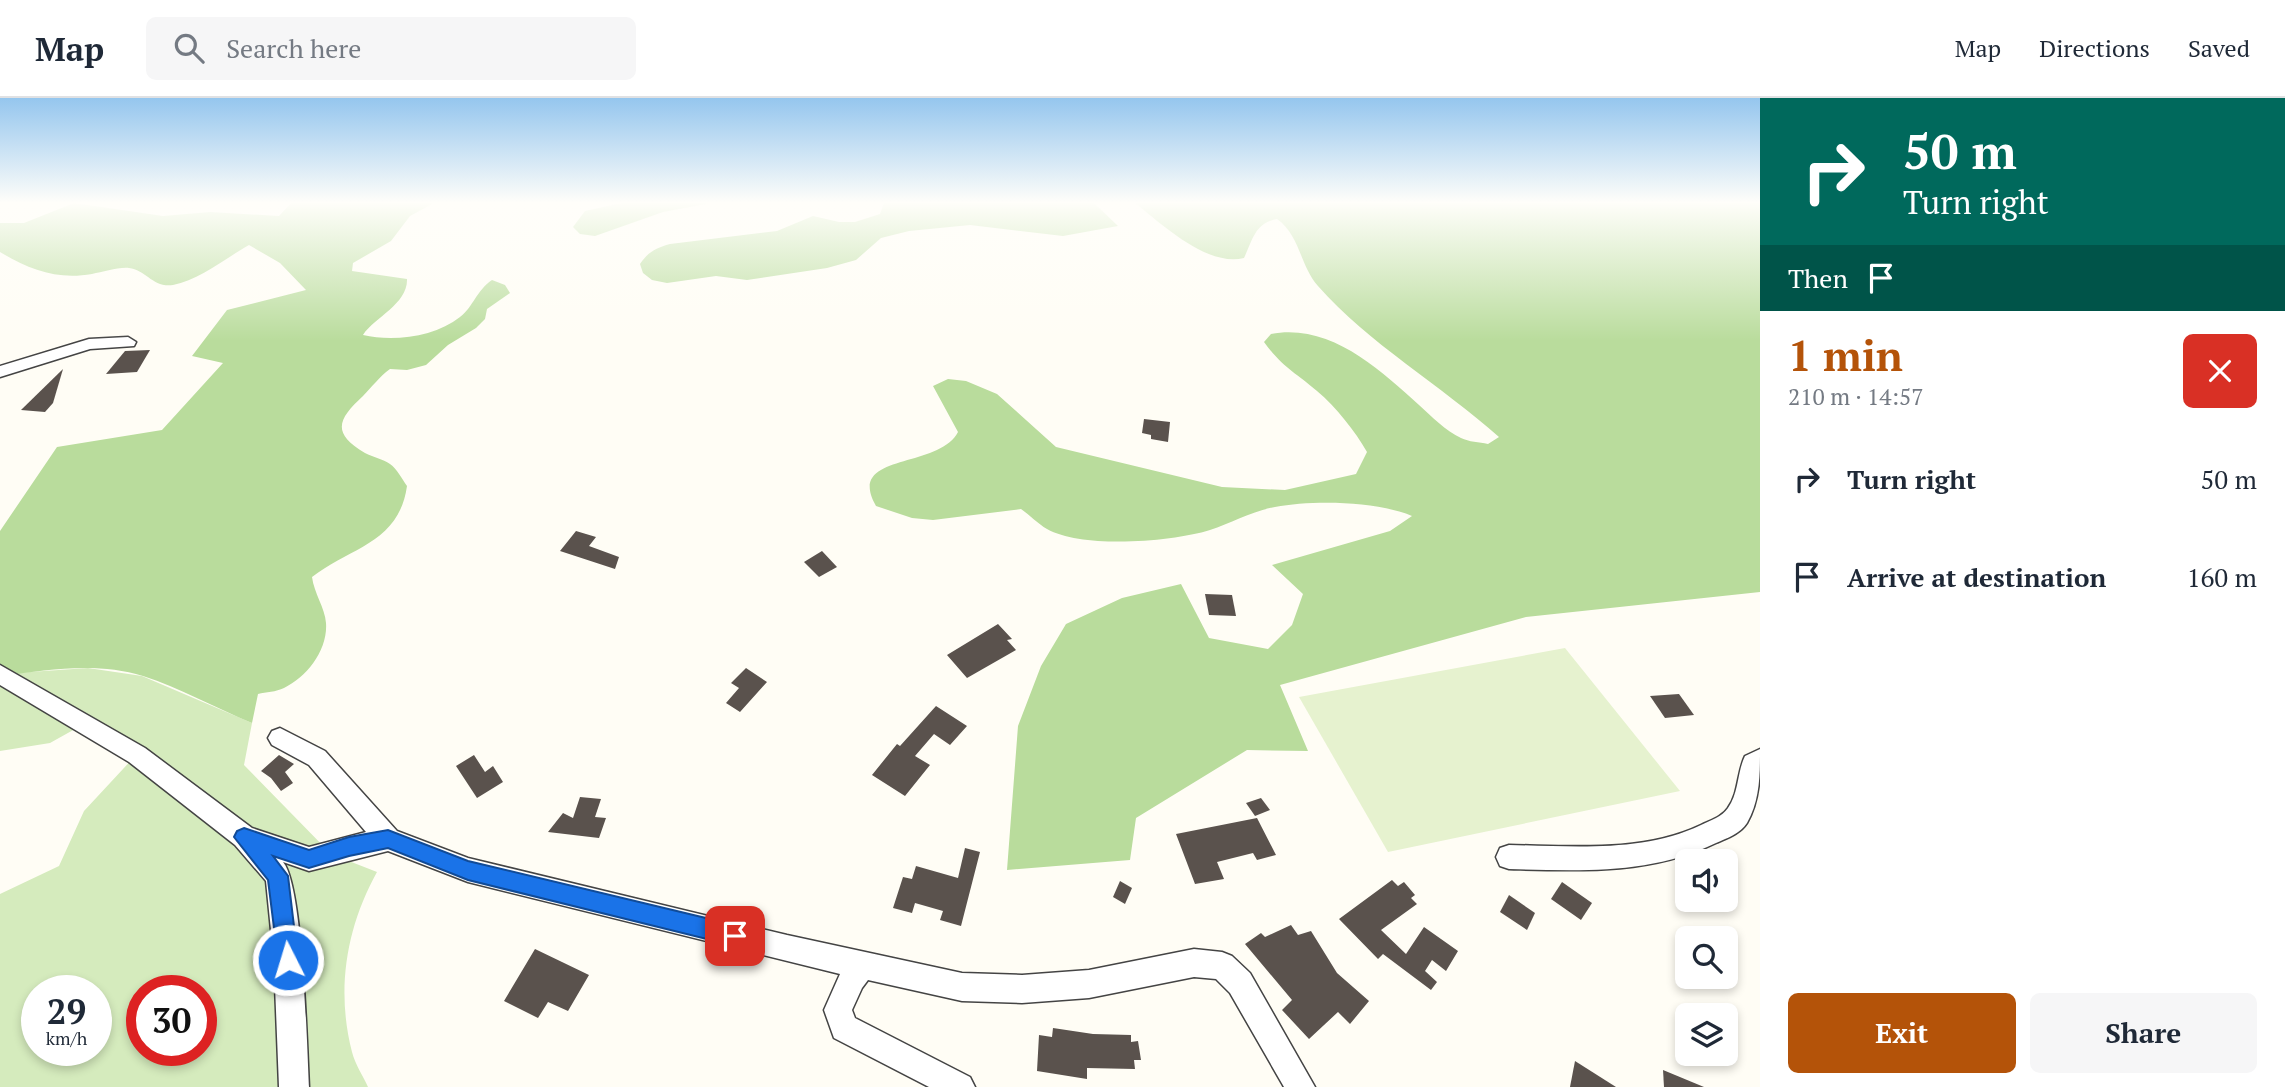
<!DOCTYPE html>
<meta charset="utf-8">
<style>
:root{--surface:#fff;--page:#f6f6f7;--text:#1f2937;--muted:#747a83;--line:#e0e1e3;--accent:#b45309}
body{margin:0;font-family:"PT Serif",serif;background:var(--page);color:var(--text);height:100vh;display:flex;flex-direction:column;font-size:26px;white-space:nowrap}
*{box-sizing:border-box;margin:0}
p{font-size:23px;color:var(--muted)}
.icon{flex:none;width:38px;height:38px;fill:none;stroke:currentColor;stroke-width:2;stroke-linecap:round;stroke-linejoin:round}
.map{position:relative;flex:1;overflow:hidden}
.sheet{display:flex;flex-direction:column;background:var(--surface);width:525px}
.sheet>*{flex:none}
.guide{background:#00695c;color:#fff;overflow:hidden}
.fabs{position:absolute;left:1675px;top:751px;display:grid;gap:14px}
.fabs a{display:grid;place-items:center;width:63px;height:63px;border-radius:10px;background:var(--surface);box-shadow:0 4px 10px #0003;font-size:35px}
.speed{position:absolute;left:21px;top:877px;display:flex;gap:14px;font-size:35px;font-weight:700;text-align:center}
.speed>*{display:grid;place-content:center;width:91px;height:91px;border-radius:50%;background:var(--surface);box-shadow:0 4px 10px #0003;line-height:1}
.speed small{font-size:18px;font-weight:400}
.speed .limit{border:10px solid #d22;background:#fff;color:#111}
.pin{position:absolute;display:grid;place-items:center;width:60px;height:60px;color:#fff;margin:-30px;border-radius:14px;box-shadow:0 4px 10px #0006}
.me{position:absolute;width:77px;margin:-38px;rotate:355deg;stroke-linejoin:round;filter:drop-shadow(0 0 5px #0008)}
.turn{display:flex;align-items:center;gap:24px;height:147px;padding:0 28px;font-size:32px}
.turn .icon{width:91px;height:91px;stroke-width:2.5}
.turn b{display:block;font-size:49px;line-height:60px}
.then{display:flex;align-items:center;height:66px;padding:0 28px;background:#0003;gap:14px;font-size:26px}
.round{display:grid;place-items:center;flex:none;width:74px;height:74px;border-radius:10px;background:var(--page)}
.overview{display:flex;align-items:center;justify-content:space-between;height:119px;padding:0 28px}
h1{font-size:42px;font-weight:800;line-height:52px;color:var(--accent)}
.cta{display:flex;gap:14px;margin-top:auto;padding:14px 28px}
.cta a{flex:1;height:80px;border-radius:10px;background:var(--accent);color:#fff;font-size:28px;font-weight:800;line-height:80px;text-align:center}
.cta a+a{background:var(--page);color:var(--text)}
ul{padding:0;list-style:none}
li{display:flex;align-items:center;gap:21px;height:98px;padding:0 28px}
li div{flex:1}
li b{display:block;font-size:26px}
li em{font-style:normal}
header{display:flex;align-items:center;gap:42px;box-sizing:border-box;height:98px;padding:0 35px;background:var(--surface);border-bottom:2px solid var(--line)}
header strong{font-size:33px}
nav{display:flex;gap:38px;margin-inline-start:auto;font-size:24px}
.search{width:490px;height:63px;background:var(--page);display:flex;align-items:center;gap:18px;box-sizing:border-box;padding:0 24px;border-radius:10px;color:var(--muted);font-size:26px}
main{display:flex;flex:1;min-height:0}
.map>svg:first-child{display:block}
.green{fill:#d5ebbd;fill-rule:evenodd}
.forest{fill:#b9dc9c}
.pitch{fill:#e6f2cf}
.building{fill:#5a524d}
.lines{fill:none;stroke-linecap:round;stroke-linejoin:round}
.minor-casing{stroke:#444;stroke-width:3}
.minor{fill:#fff;fill-rule:evenodd}
.route{fill:#1a73e8;stroke:#114b97;stroke-width:2}
</style>
<header>
<strong>Map</strong>
<div class="search"><svg class="icon" aria-label="search" viewBox="0 0 24 24"><circle cx="10" cy="10" r="6"/><path d="M15 15l6 6"/></svg>Search here</div>
<nav><a>Map</a><a>Directions</a><a>Saved</a></nav>
</header>
<main>
<div class="map">
<svg width="1760" height="989" viewBox="0 0 1760 989">
<rect width="100%" height="100%" fill="#fffdf5"/>
<!-- green -->
<path class="green" d="M88,570l54,8 110,47 -8,42 87,89 46,18c-31,56 -41,118 -25,180 3,12 11,24 16,35h-368v-193l59,-28 25,-55 52,-56 -52,-31 -34,19 -50,8v-77zM37,892h59v60h-59zM142,892h59v60h-59z"/>
<!-- forest -->
<g class="forest">
<path d="M74,105l89,13 47,-4 69,4 12,-13h143l-24,13 -19,25 -38,22 -1,8 55,8c1,25 -32,38 -44,56 30,7 72,2 97,-18 14,-11 16,-26 32,-37l13,5 5,8 -23,16 -2,10 -9,9 -28,17 -22,20 -19,5 -17,-1c-11,8 -18,18 -27,27 -25,23 -32,37 2,57 8,4 18,6 25,11 7,5 12,15 17,22 -8,57 -56,61 -95,91 2,16 13,31 14,46 2,27 -19,54 -42,65 -8,4 -18,4 -26,6l-6,29c-36,-15 -72,-35 -109,-47 -44,-14 -94,-7 -139,0l-4,-2v-143l57,-84 105,-17 61,-67 -31,-7 35,-46 79,-20 -26,-27 -31,-18c-23,13 -50,35 -76,40 -20,3 -27,-15 -44,-17 -11,-1 -26,4 -37,6 -35,6 -62,-4 -92,-22v-29h24z"/>
<polygon points="621,105 711,105 663,114 595,138 580,136 573,129 585,113"/>
<path d="M884,105h210l24,23 -55,10 -93,-11 -61,6 -28,7 -25,22 -29,8 -80,12 -31,-4 -49,7 -15,-3 -9,-7 -3,-9c8,-12 16,-16 30,-20l107,-13 36,-15 26,6h16l25,-8z"/>
<path d="M1135,105h625v389l-234,25 -246,68 28,66 -61,-1 -111,68 -6,42 -123,10 11,-144 23,-60 25,-42 56,-26 59,-14 28,54 59,11 24,-24 11,-31 -31,-29 118,-34 22,-15c-35,-15 -99,-16 -137,-9 -22,4 -44,16 -65,23 -39,12 -127,19 -163,-1 -9,-5 -17,-14 -26,-20l-88,11 -21,-2 -36,-12c-31,-54 62,-36 82,-74l-25,-46 15,-7 18,2 31,13 59,53 166,40 63,3 71,-16 11,-22c-12,-21 -31,-45 -50,-61 -22,-19 -34,-23 -53,-49l7,-8c59,-11 108,35 148,71 12,11 27,26 42,33 8,4 18,4 27,6l11,-7c-57,-51 -131,-94 -181,-151 -18,-20 -18,-51 -41,-67 -22,4 -24,20 -33,39 -37,9 -81,-33 -109,-55z"/>
</g>
<!-- pitch -->
<polygon class="pitch" points="1565,550 1680,693 1388,754 1299,599"/>
<!-- building -->
<g class="building">
<polygon points="150,252 137,274 106,276 125,253"/>
<polygon points="63,271 53,305 45,314 21,312"/>
<polygon points="1144,321 1170,324 1168,344 1151,341 1151,337 1142,335"/>
<polygon points="576,433 596,439 589,448 619,459 615,471 560,453"/>
<polygon points="822,453 837,469 819,479 804,464"/>
<polygon points="1205,496 1232,497 1236,518 1209,517"/>
<polygon points="998,526 1012,541 1007,542 1016,552 967,580 947,557"/>
<polygon points="746,570 767,584 740,614 726,605 739,590 731,585"/>
<polygon points="1679,596 1694,617 1665,620 1650,598"/>
<polygon points="936,608 967,628 950,647 934,636 915,658 930,667 905,698 872,677 897,646 900,648"/>
<polygon points="279,657 294,666 285,674 293,685 281,693 271,680 261,673"/>
<polygon points="474,657 485,674 493,668 503,684 477,700 456,668"/>
<polygon points="580,699 601,701 595,719 606,720 599,740 548,734 563,715 573,720"/>
<polygon points="1261,700 1270,712 1255,718 1246,705"/>
<polygon points="1257,720 1276,757 1257,762 1253,755 1217,764 1224,781 1195,786 1176,736"/>
<polygon points="965,750 980,754 961,828 940,822 943,813 915,805 912,815 893,810 903,779 912,781 916,768 958,780"/>
<polygon points="1392,782 1398,788 1404,784 1415,797 1411,800 1417,806 1381,832 1406,856 1424,829 1458,853 1446,873 1432,862 1425,873 1437,884 1431,892 1383,856 1378,861 1339,821"/>
<polygon points="1120,783 1132,790 1125,806 1113,799"/>
<polygon points="1562,784 1592,805 1581,822 1551,801"/>
<polygon points="1509,797 1535,815 1527,832 1500,814"/>
<polygon points="1291,827 1298,837 1311,833 1337,875 1369,903 1350,926 1338,914 1309,941 1282,912 1292,902 1245,846 1261,835 1265,839"/>
<polygon points="535,851 589,877 568,913 548,904 538,920 504,903"/>
<polygon points="1053,930 1093,936 1131,937 1131,944 1138,943 1141,962 1134,962 1135,971 1087,970 1087,981 1037,973 1039,937 1052,939"/>
<polygon points="1575,963 1616,989 1570,989"/>
<polygon points="1663,972 1704,989 1664,989"/>
</g>
<g class="lines">
<defs>
<g id="minor">
<polygon points="128,239 136,244 134,248 90,251 0,279 0,268 89,241"/>
<path d="M0,567l145,83 107,80 57,19 57,-15 -57,-67 -37,-20 -4,-7 4,-7 8,-3 45,23 72,80 71,27 319,77 175,38 60,2 67,-5 105,-21 28,3 10,4 18,17 65,114h-31l-54,-94 -14,-14 -22,-2 -105,21 -67,5 -60,-2 -94,-21 -6,8 -10,22 3,8 115,59 5,10h-46l-95,-49 -10,-28 16,-36 -372,-92 -80,-31 -79,20 -26,-9c20,23 24,186 26,225h-30l-5,-127 -8,-79 -31,-36 -106,-83 -129,-77z"/>
<path d="M1760,651c0,26 0,51 -13,74 -7,11 -20,15 -31,20 -66,32 -136,28 -207,26l-9,-3 -4,-9 4,-9 9,-3c64,1 133,8 192,-20 10,-5 21,-8 27,-17 11,-15 9,-36 17,-52z"/>
</g>
</defs>
<!-- minor casing -->
<use href="#minor" class="minor-casing"/>
<!-- minor -->
<use href="#minor" class="minor"/>
</g>
<!-- sky -->
<linearGradient id="sky" x2="0" y2="1"><stop stop-color="#95c6ee"/><stop offset="0.43" stop-color="#fffefa"/><stop offset="1" stop-color="#fffefa" stop-opacity="0"/></linearGradient>
<rect width="1760" height="243" fill="url(#sky)"/>
<!-- route -->
<polygon class="route" points="244,730 309,752 349,739 388,732 468,763 735,827 742,830 745,838 742,845 735,848 468,782 388,750 349,758 309,770 273,758 288,778 298,862 295,869 288,872 281,869 278,862 268,782 234,739 237,733"/>
</svg>
<div class="fabs">
<a><svg class="icon" aria-label="sound" viewBox="0 0 24 24"><path d="M4 9h4l5-4v14l-5-4H4zM17 9q2 3 0 6"/></svg></a>
<a><svg class="icon" aria-label="search" viewBox="0 0 24 24"><circle cx="10" cy="10" r="6"/><path d="M15 15l6 6"/></svg></a>
<a><svg class="icon" aria-label="layers" viewBox="0 0 24 24"><path d="M12 4l9 5-9 5-9-5zM3 14l9 5 9-5"/></svg></a>
</div>
<div class="speed"><div>29<small>km/h</small></div><div class="limit">30</div></div>
<div class="pin" style="left:735px;top:838px;background:#d93025"><svg class="icon" aria-label="arrive" viewBox="0 0 24 24"><path d="M6 21V4h12l-3 4 3 4H6"/></svg></div>
<svg class="me" style="left:288px;top:862px" viewBox="-20 -20 40 40"><circle r="17" fill="#1a73e8" stroke="#fff" stroke-width="3"/><path d="M0-11L8 9 0 5-8 9z" fill="#fff"/></svg>
</div>
<section class="sheet">
<div class="guide">
<div class="turn"><svg class="icon" aria-label="right" viewBox="0 0 24 24"><path d="M7 20v-9h11M14 6l5 5-5 5"/></svg><div><b>50 m</b>Turn right</div></div>
<div class="then">Then<svg class="icon" aria-label="arrive" viewBox="0 0 24 24"><path d="M6 21V4h12l-3 4 3 4H6"/></svg></div>
</div>
<div class="overview"><div><h1>1 min</h1><p>210 m · 14:57</p></div><a class="round" style="background:#d93025;color:#fff"><svg class="icon" aria-label="close" viewBox="0 0 24 24"><path d="M6 6l12 12M18 6L6 18"/></svg></a></div>
<ul>
<li><svg class="icon" aria-label="right" viewBox="0 0 24 24"><path d="M7 20v-9h11M14 6l5 5-5 5"/></svg><div><b>Turn right</b></div><em>50 m</em></li>
<li><svg class="icon" aria-label="arrive" viewBox="0 0 24 24"><path d="M6 21V4h12l-3 4 3 4H6"/></svg><div><b>Arrive at destination</b></div><em>160 m</em></li>
</ul>
<div class="cta"><a>Exit</a><a>Share</a></div>
</section>
</main>
